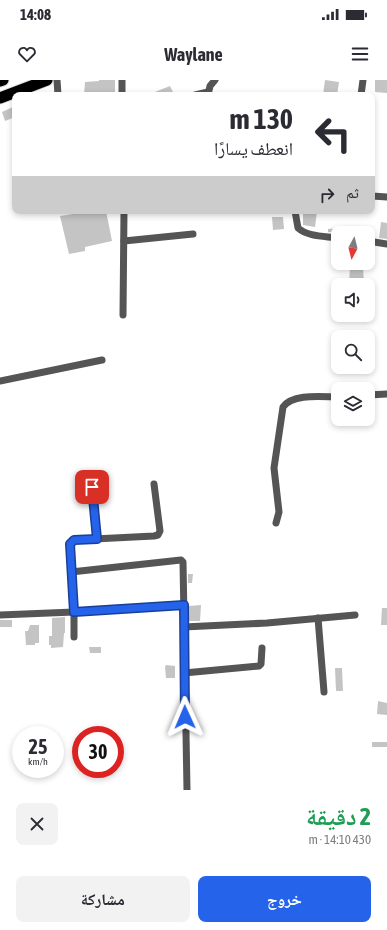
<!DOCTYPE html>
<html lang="ar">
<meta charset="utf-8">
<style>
:root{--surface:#fff;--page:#f2f2f3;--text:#2b2b33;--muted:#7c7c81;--accent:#2563eb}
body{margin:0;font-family:"Asap Condensed","Noto Naskh Arabic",sans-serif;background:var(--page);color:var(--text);direction:rtl;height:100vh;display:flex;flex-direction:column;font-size:15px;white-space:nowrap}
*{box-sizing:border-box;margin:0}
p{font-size:13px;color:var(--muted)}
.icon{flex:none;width:22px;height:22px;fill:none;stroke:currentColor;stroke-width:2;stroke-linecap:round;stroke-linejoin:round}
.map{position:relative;height:710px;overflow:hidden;direction:ltr}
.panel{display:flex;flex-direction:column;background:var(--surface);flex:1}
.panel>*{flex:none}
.banner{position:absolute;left:12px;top:12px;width:363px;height:122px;border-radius:8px;box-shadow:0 2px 6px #0003;direction:rtl;background:#fff;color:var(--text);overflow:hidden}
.needle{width:26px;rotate:187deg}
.fabs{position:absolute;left:331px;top:146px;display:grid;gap:8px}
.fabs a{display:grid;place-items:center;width:44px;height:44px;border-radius:8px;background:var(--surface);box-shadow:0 2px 6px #0003;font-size:20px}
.speed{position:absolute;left:12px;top:646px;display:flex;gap:8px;font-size:20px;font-weight:700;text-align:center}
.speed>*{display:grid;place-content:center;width:52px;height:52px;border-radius:50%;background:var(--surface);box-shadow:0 2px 6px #0003;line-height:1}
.speed small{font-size:10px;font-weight:400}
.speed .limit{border:6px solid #d22;background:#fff;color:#111}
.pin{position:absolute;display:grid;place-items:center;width:34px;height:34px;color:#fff;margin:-17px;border-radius:8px;box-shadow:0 2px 6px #0006}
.me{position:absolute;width:44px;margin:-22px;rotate:359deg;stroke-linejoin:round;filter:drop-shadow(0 0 3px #0008)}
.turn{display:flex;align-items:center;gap:14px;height:84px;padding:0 16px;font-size:18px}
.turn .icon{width:52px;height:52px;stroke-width:2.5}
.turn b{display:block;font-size:28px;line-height:34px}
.then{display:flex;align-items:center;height:38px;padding:0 16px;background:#0003;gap:8px;font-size:15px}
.round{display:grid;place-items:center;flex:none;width:42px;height:42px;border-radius:8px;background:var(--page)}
.summary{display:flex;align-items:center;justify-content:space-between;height:68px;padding:0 16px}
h1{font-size:24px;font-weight:700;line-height:30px;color:#1e9e55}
.button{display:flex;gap:8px;margin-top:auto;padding:8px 16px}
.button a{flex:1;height:46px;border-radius:8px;background:var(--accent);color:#fff;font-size:16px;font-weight:700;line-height:46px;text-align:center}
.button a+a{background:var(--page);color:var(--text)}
.status{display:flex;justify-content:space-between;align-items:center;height:28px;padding:0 20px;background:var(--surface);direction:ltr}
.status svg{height:11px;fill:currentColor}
header{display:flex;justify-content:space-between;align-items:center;height:52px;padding:0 16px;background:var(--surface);font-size:18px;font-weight:700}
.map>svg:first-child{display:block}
.building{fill:#c4c4c4}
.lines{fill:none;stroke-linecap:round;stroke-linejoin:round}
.highway-casing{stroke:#dbdbdb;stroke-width:13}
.minor{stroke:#555;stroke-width:7}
.highway{stroke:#000;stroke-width:11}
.route-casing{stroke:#184099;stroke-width:10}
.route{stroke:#2563eb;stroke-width:7}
</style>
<div class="status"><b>14:08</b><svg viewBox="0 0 49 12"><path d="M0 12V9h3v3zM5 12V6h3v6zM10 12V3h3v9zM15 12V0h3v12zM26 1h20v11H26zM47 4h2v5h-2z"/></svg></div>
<header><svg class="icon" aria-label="menu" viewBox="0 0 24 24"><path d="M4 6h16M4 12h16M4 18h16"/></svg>Waylane<svg class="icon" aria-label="heart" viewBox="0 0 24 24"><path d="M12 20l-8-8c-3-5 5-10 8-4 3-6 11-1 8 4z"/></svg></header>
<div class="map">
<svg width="387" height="710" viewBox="0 0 387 710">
<rect width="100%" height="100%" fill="#fff"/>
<!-- building -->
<g class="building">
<polygon points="99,0 115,0 115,15 84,15 85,2 99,1"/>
<polygon points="325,0 339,2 337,15 323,15"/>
<polygon points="375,0 387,0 387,13 375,12"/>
<polygon points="170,6 173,12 166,15 147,15"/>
<polygon points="15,26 15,37 5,41 2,32"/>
<polygon points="78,131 106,131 112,161 85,167 85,171 69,174 60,136 79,133"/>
<polygon points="303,131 317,131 315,147 303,145"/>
<polygon points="272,137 283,137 284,149 273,150"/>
<polygon points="381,142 387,143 387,159 379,158"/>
<polygon points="343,148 344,153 328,152 328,149"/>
<polygon points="350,187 363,188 364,204 349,204"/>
<polygon points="188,494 193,494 192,503 188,503"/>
<polygon points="201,525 200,541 189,541 189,526"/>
<polygon points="382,528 387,528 387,545 381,545"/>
<polygon points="65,537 65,553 64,553 63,567 51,568 51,565 49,565 49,556 52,556 52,538"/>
<rect x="0" y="540" width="12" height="7"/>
<polygon points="30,545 39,545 39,563 35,563 35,565 26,565 25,551 28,551"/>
<polygon points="89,567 101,567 101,573 90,573"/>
<polygon points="166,585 175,586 175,598 166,598 165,587"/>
<polygon points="335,588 342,588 343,611 336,611"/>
<polygon points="378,621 387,623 387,635 377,634"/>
<rect x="372" y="662" width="15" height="5"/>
</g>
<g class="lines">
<defs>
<g id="highway">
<polyline points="0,1 3,0"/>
<polyline points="0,18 47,0"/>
</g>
</defs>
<!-- highway casing -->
<use href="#highway" class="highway-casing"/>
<!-- minor -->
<g class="minor">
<polyline points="57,0 58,15"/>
<polyline points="122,0 122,15"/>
<polyline points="195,15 208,12"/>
<polyline points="208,15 210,6 215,0"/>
<polyline points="361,15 363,0"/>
<polyline points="372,116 387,117"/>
<path d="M295,131l3,17c10,9 27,8 40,10"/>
<polyline points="124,161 193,154"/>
<polyline points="368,161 387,164"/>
<polyline points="123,235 124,131"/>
<polyline points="0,301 102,280"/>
<polyline points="368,315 387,314"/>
<polyline points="154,404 160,451 158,455 154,456 74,460 70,464 71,492 181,480 183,482 187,710"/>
<polyline points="92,407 97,459"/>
<path d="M276,443l3,-11 -5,-44 9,-61c10,-14 40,-10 55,-10"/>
<polyline points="71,492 74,532 184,525"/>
<polyline points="0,535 74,532 74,557"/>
<polyline points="318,538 324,612"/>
<polyline points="184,547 267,543 355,535"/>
<polyline points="184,593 259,586 261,584 262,568"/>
</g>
<!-- highway -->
<use href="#highway" class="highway"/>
</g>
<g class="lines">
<defs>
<polyline id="route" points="92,407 97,459 74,460 70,464 74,532 184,525 185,637"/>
</defs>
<!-- route casing -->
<use href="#route" class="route-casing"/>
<!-- route -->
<use href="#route" class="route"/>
</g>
</svg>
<div class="fabs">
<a><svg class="needle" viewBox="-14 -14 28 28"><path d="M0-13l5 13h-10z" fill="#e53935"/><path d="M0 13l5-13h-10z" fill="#7c7c81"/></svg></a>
<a><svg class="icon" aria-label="sound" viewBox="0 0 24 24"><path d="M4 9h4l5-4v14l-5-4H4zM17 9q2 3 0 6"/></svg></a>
<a><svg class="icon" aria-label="search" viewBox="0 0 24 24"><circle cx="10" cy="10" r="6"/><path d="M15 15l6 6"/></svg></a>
<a><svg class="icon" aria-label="layers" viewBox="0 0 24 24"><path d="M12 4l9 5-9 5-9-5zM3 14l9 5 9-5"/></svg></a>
</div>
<div class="speed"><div>25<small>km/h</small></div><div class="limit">30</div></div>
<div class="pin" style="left:92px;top:407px;background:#d93025"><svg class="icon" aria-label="arrive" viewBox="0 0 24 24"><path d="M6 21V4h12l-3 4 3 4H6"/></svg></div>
<svg class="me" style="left:185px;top:637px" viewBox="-20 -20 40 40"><path d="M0-17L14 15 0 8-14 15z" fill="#2563eb" stroke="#fff" stroke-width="4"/></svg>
<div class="banner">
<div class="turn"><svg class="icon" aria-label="left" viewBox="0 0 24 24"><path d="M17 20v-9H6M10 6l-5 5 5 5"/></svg><div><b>130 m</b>انعطف يسارًا</div></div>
<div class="then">ثم<svg class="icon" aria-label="right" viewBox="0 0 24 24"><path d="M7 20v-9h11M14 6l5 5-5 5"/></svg></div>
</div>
</div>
<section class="panel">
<div class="summary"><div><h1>2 دقيقة</h1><p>430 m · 14:10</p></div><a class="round"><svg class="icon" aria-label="close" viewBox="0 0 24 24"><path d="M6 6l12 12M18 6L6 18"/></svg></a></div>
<div class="button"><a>خروج</a><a>مشاركة</a></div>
</section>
